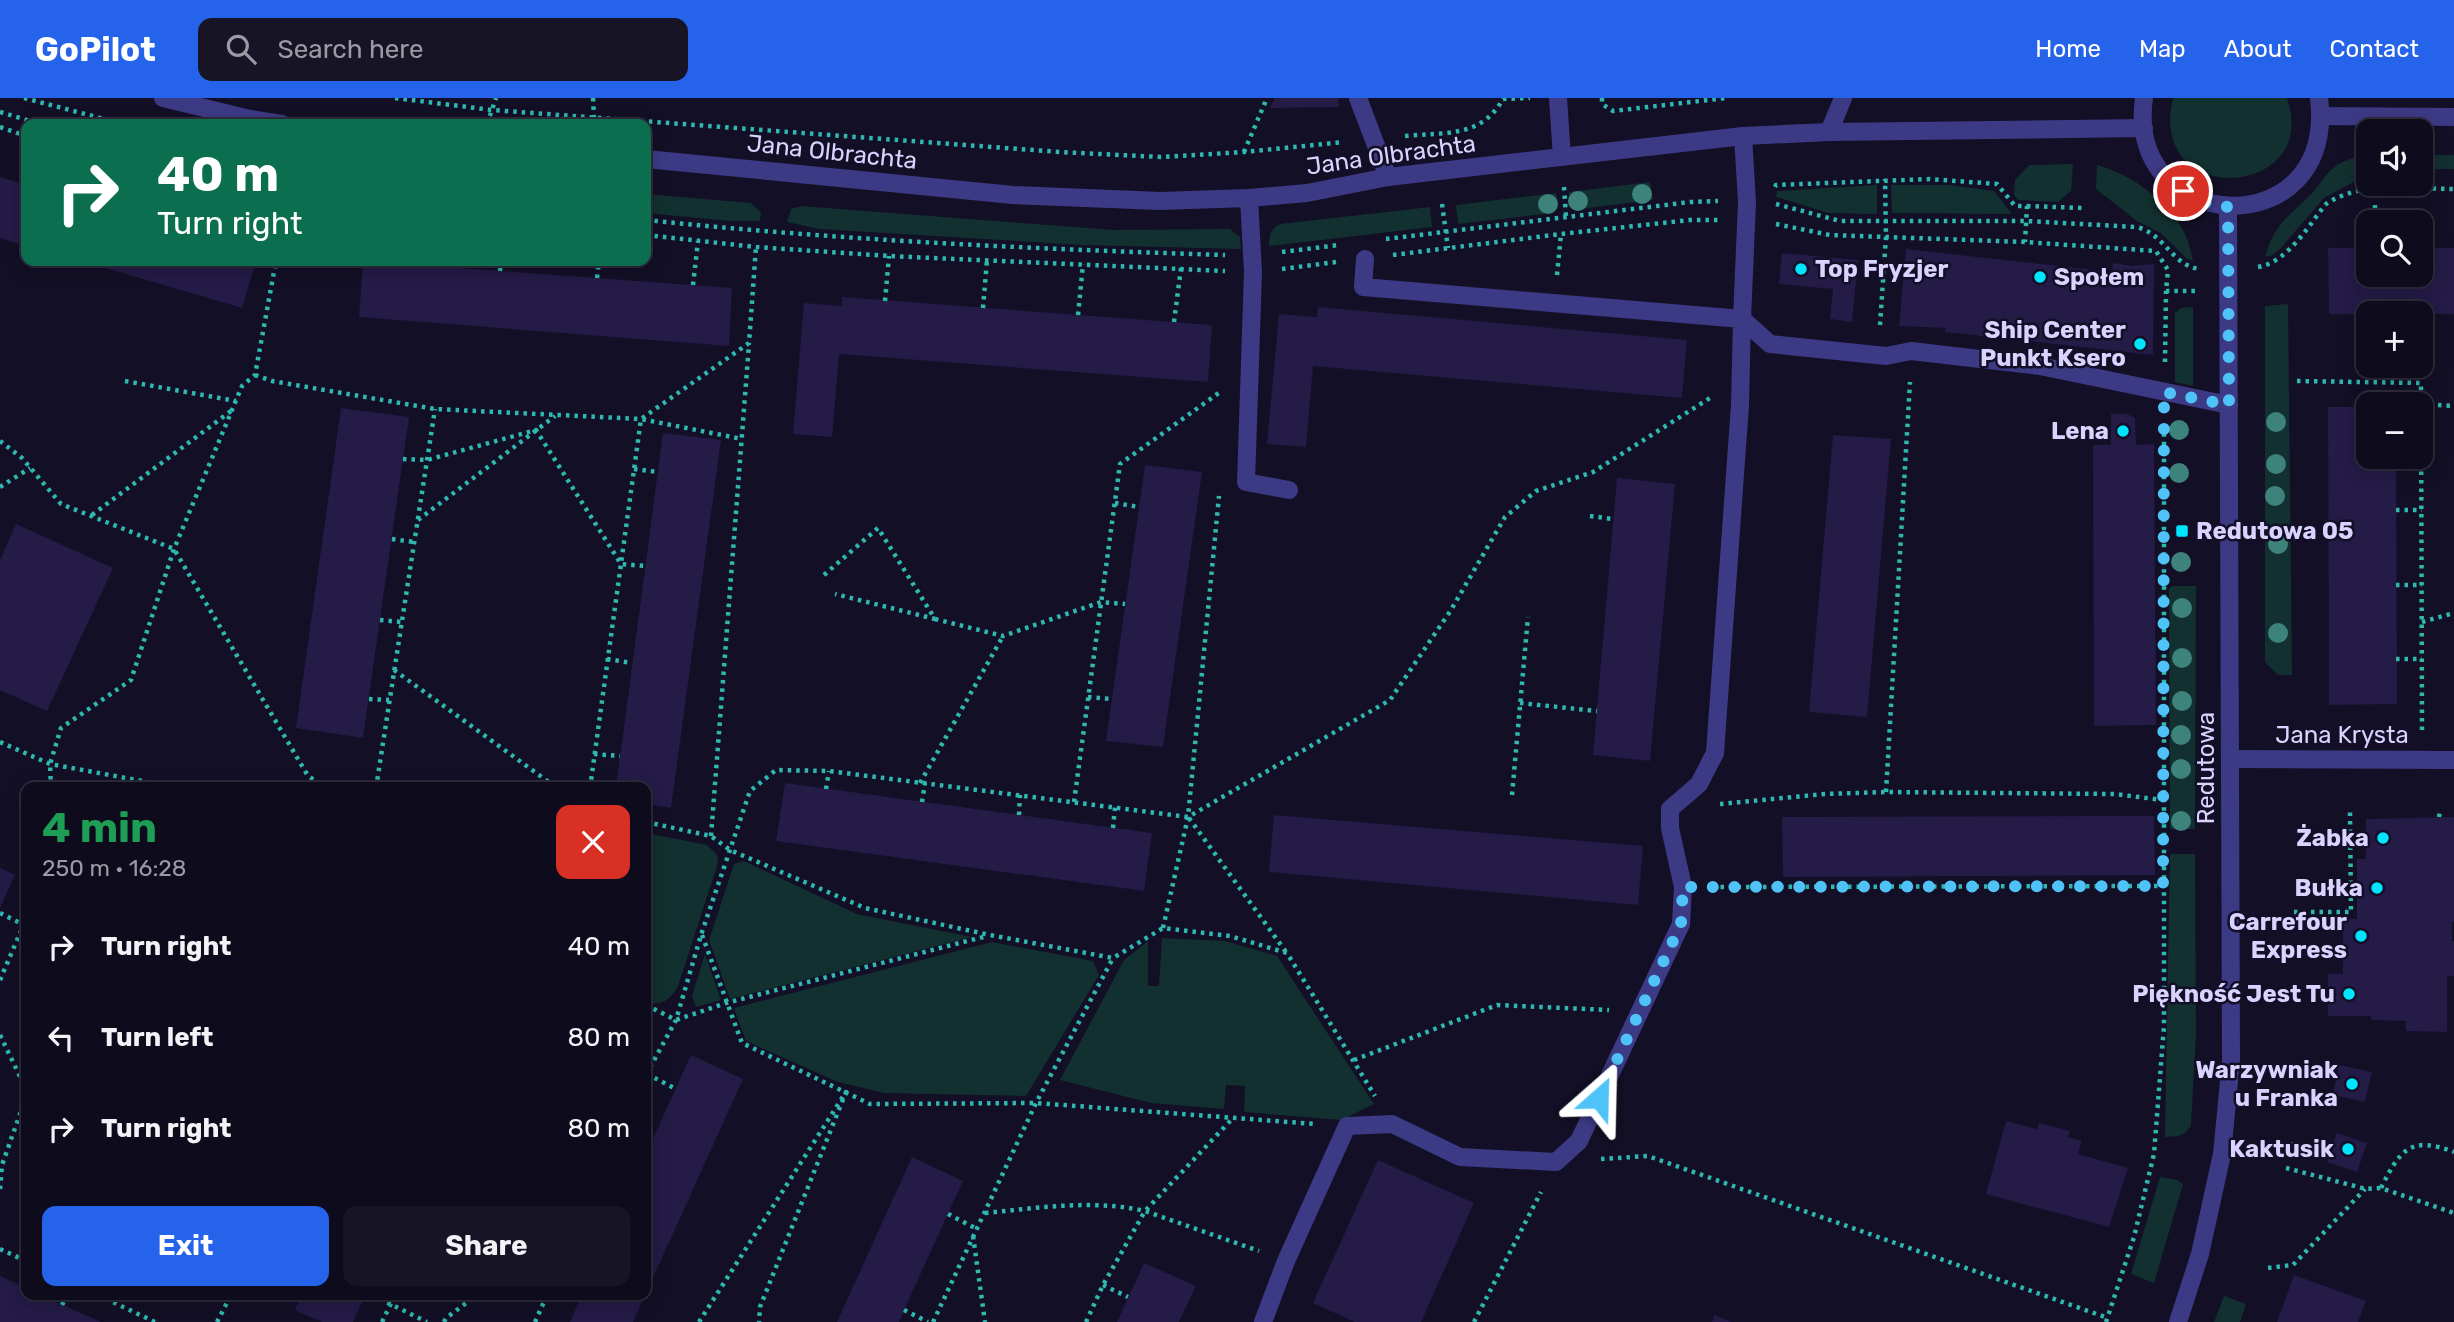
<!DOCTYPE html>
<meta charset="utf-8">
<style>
:root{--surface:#0e0b1c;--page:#171425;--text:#f1f3f6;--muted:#9b9ba3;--line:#2e2b3b;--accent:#2563eb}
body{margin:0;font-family:Rubik,sans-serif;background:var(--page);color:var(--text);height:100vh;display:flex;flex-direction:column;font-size:26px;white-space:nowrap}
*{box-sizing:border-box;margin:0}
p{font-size:23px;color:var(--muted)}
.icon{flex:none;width:38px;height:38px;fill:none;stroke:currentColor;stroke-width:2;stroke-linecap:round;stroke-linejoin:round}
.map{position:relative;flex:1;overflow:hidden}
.drawer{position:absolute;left:21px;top:684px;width:630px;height:518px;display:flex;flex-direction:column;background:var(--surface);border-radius:14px;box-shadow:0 4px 18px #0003,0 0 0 2px var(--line)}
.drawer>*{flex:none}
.guide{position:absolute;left:21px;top:21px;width:630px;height:147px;border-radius:14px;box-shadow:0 4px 18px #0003,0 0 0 2px var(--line);background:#0b6e4f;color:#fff;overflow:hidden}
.controls{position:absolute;left:2356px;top:21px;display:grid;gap:14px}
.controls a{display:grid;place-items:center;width:77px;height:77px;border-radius:14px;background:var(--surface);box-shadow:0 4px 18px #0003,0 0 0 2px var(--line);font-size:35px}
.pin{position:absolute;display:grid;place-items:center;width:60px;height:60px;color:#fff;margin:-30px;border:4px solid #fff;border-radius:50%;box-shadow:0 2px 7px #0007}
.me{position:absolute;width:77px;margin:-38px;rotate:25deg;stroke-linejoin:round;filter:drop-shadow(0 0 5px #0008)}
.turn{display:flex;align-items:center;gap:24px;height:147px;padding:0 21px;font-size:32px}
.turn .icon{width:91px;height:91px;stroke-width:2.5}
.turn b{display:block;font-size:49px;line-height:60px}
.round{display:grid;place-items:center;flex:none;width:74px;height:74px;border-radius:14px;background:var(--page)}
.overview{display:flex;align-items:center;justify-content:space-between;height:119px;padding:0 21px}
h1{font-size:42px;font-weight:700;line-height:52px;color:#1e9e55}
.cta{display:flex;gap:14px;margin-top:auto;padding:14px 21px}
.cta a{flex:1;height:80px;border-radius:14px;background:var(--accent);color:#fff;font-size:28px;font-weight:700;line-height:80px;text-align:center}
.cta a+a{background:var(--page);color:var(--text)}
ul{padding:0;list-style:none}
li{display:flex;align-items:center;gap:21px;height:91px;padding:0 21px}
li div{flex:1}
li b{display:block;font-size:26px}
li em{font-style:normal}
header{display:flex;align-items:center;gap:42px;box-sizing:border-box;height:98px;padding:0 35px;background:var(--accent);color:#fff}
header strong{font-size:33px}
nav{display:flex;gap:38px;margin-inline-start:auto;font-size:24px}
.search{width:490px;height:63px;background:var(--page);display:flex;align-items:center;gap:18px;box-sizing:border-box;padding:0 24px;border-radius:14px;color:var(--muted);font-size:26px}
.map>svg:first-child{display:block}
.green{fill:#12302f}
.building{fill:#241b47}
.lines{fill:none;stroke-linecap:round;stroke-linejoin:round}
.path{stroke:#2fb8b0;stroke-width:4.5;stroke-dasharray:3.5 5;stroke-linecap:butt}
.minor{stroke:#3d3a85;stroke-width:18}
.tree{fill:#3d827b}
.route{stroke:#4fc3f7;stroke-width:12;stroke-dasharray:0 21.6}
.poi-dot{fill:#00e5ff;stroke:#130f26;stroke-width:2.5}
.labels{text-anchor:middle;stroke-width:5;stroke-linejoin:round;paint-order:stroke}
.street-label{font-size:24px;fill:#d9d4ff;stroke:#130f26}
.poi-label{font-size:24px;font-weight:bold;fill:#d9d4ff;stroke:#130f26;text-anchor:end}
</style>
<header>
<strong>GoPilot</strong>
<div class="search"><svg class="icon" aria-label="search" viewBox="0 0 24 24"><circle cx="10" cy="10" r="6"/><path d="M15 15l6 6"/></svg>Search here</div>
<nav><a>Home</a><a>Map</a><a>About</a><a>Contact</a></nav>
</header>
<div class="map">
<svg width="2454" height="1224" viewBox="0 0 2454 1224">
<rect width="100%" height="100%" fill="#130f26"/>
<!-- green -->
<g class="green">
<path d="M2173,0h114c35,101 -141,112 -114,0z"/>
<path d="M2368,57l-2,15 -5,8 -37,20 -44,51 -7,6 -8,2c9,-34 26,-42 49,-66 8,-9 12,-19 22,-25 10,-7 20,-9 32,-11z"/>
<rect x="2420" y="57" width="34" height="14"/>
<polygon points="2073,66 2071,93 2058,104 2018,102 2014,97 2015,82 2029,67"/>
<path d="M2097,67c34,9 73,37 88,69 4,8 6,18 8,27l-6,-2 -26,-26 -24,-12 -41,-32z"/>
<polygon points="1650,84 1653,102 1580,111 1569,104 1569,94"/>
<polygon points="1877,87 1877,116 1828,115 1776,99 1777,93"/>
<polygon points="1891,87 1950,87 1994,93 2012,116 1892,115"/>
<polygon points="1556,95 1558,106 1553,115 1458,126 1456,107"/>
<polygon points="646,96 751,105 761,114 760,123 730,123 646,115"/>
<polygon points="801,108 1114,132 1230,131 1240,139 1241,151 1083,147 819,131 787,124 791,111"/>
<path d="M1430,109l2,20 -163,19c0,-10 1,-17 11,-22z"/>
<polygon points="2288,206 2292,577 2278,577 2265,564 2265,208"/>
<polygon points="2193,209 2193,288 2175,284 2175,215 2181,210"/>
<polygon points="2172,488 2196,488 2195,731 2170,731 2169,491"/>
<path d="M646,735l61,12 10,10 1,8 -40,123c-8,14 -15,20 -32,16z"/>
<path d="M2170,756h25l1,181 -5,90c-6,12 -14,11 -26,12z"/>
<polygon points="744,763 857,816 972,839 730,901 709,842 734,766"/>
<polygon points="1162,840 1225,843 1277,858 1374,1006 1341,1022 1244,1014 1245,988 1226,987 1224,1011 1151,1005 1060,982 1124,862 1148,843 1148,888 1159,888"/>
<polygon points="992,844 1093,863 1099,877 1026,998 884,995 838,984 746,943 734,910"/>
<polygon points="705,856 721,902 696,909 692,898"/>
<polygon points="2160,1079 2177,1082 2183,1086 2154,1185 2131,1176"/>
<polygon points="2224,1198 2246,1206 2240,1224 2214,1224"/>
</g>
<!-- building -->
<g class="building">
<polygon points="1275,0 1338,0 1339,9 1270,10"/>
<polygon points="0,79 26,87 26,148 0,140"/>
<polygon points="2328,150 2368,150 2368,177 2420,177 2420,150 2454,150 2454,216 2329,216"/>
<polygon points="1906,151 2104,173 2103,187 2110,188 2113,165 2132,168 2154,166 2153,257 1945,234 1946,230 1899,228"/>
<polygon points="1782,155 1858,162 1852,224 1830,221 1833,191 1779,186"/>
<polygon points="82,163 256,163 242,210"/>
<polygon points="363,163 732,190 729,248 359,219"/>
<polygon points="842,199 1212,227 1208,284 839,256 832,339 793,336 804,205 842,208"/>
<polygon points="1318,209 1687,242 1682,300 1313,268 1306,349 1267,346 1279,216 1317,219"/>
<polygon points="2328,309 2368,309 2368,359 2396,359 2397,606 2329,607"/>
<polygon points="341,310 409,319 363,640 296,630"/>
<polygon points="2111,316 2127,316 2135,320 2136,347 2154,346 2156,627 2094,628 2093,347 2111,347"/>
<polygon points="663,335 721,342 671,710 646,706 646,690 616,690"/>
<polygon points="1833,337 1891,341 1867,619 1809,614"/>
<polygon points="1145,367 1202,374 1163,649 1106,643"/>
<polygon points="1617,380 1675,386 1650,663 1593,657"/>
<polygon points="16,426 113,470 47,613 0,592 0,462"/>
<polygon points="785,685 1152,735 1144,793 776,743"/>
<polygon points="1274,717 1643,748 1638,807 1269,774"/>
<polygon points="2154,718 2155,777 1783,779 1782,719"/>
<polygon points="2454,719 2454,824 2452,824 2452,843 2454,843 2454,878 2447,878 2447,934 2406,933 2406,923 2371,922 2371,918 2328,918 2328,876 2343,876 2343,821 2357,821 2357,761 2366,761 2366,721"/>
<polygon points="0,770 15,777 0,810"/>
<polygon points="691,957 743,981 646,1195 646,1056"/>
<polygon points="2339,967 2372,974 2365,1004 2333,997"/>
<polygon points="2006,1023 2037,1031 2039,1025 2070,1033 2068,1039 2082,1043 2078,1056 2128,1070 2109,1129 1986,1096"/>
<polygon points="2337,1035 2367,1045 2357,1074 2327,1064"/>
<polygon points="912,1059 963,1083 904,1212 899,1224 837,1224"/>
<polygon points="1378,1062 1474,1105 1421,1224 1355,1224 1313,1205"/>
<polygon points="1144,1165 1196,1188 1179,1224 1117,1224"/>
<polygon points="2294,1177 2366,1203 2358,1224 2277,1224"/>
<polygon points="0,1178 26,1190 26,1197 41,1197 101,1224 0,1224"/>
<polygon points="302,1197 365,1197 353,1224 322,1224 295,1212"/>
<polygon points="582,1197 645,1197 633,1224 570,1224"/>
<polygon points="1714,1217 1732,1224 1712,1224"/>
</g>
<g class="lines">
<!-- path -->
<g class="path">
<polyline points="24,0 123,26"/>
<polyline points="395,0 492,12 1060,54 1161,59 1244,54 1344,44"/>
<polyline points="593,0 594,19"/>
<polyline points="1602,0 1602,6 1613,13 1726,0"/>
<polyline points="0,14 40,26"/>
<polyline points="487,26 496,0"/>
<polyline points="0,29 26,38"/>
<path d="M1405,38c40,-4 76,2 98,-37l27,-1"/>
<polyline points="1244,54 1267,0"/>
<polyline points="1564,89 1566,119"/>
<polyline points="1775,89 1776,87 1930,81 1997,86 2015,108 2027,108 2025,144"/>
<polyline points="1442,106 1448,150"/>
<path d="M1776,106l64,17h186l110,6c29,6 36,40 65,42"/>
<polyline points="2375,107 2375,124"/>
<polyline points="2027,108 2082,110"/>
<path d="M646,122c192,20 385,29 579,35"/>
<polyline points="1776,126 1830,137 2025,144 2156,153 2168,172 2166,193 2197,193"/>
<polyline points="646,137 756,149 889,158 1225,173"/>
<polyline points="1386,141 1690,104 1718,103"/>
<polyline points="1282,154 1339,147"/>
<polyline points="1393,157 1561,136 1690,122 1718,122"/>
<polyline points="404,165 405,163"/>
<path d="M2258,169c30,-5 50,-41 68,-63 36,-24 87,-15 128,-15"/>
<polyline points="1282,171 1336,164"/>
<polyline points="500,173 501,163"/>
<polyline points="1557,177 1561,136"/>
<polyline points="597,180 599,163"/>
<polyline points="693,187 698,143"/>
<polyline points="885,203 889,158"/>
<polyline points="983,210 987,162"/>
<polyline points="1078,217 1083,166"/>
<polyline points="1174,224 1181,170"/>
<polyline points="1880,227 1886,139 1885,81"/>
<polyline points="2165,264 2166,193"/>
<polyline points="255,277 272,283 435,311 641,321 749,245 756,149"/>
<polyline points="125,283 236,303"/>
<polyline points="2297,283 2421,285 2422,632"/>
<polyline points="2421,306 2454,308"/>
<polyline points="0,343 22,360 61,406 174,451 308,678 327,690"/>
<polyline points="403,361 427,362 536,332 621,466 645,468"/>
<polyline points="634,371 658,374"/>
<polyline points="0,389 30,370"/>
<polyline points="1115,405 1139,409"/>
<polyline points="2396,412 2422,412"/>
<polyline points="92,417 231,313"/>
<polyline points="1590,418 1613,421"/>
<polyline points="418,422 555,318"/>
<polyline points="392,441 414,444"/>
<polyline points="824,477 878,430 935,521 835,496"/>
<polyline points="2396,487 2422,487"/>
<polyline points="935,521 1003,538 1101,504 1125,506"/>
<polyline points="380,522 401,524"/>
<polyline points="2422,524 2454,515"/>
<polyline points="607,561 632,565"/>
<polyline points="2396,561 2422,561"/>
<polyline points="394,572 557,690"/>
<polyline points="1088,599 1112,601"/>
<polyline points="369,601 389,602"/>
<polyline points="1520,605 1597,613"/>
<polyline points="0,644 50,666 180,690"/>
<polyline points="594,656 620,658"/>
<polyline points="920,685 1003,538"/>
<polyline points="51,690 50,666 61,630 131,582 174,451 242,288 255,277 276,163"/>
<polyline points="376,690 435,311"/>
<polyline points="590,690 641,321 742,341"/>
<polyline points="826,691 829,673"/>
<polyline points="1886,694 1910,284"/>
<polyline points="1512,697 1528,519"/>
<polyline points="922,704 925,685"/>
<polyline points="1074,704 1120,366 1220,294"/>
<polyline points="1720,706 1825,696 1886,694 2114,696 2163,702"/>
<polyline points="1019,717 1020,697"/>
<polyline points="2439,719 2440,713"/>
<polyline points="1189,720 1286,854"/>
<polyline points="646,724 711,738 730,752 865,810 990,837 1113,860 1163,830 1230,838 1287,855 1375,998"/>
<polyline points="1113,730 1115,709"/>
<polyline points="711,738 749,246"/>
<polyline points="1712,789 2163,788"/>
<polyline points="2294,814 2351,814 2350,713"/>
<polyline points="0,815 24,827"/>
<polyline points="1163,830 1188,719 1219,398"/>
<polyline points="702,837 742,945 870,1006 1036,1005 1315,1026"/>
<polyline points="0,882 26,821"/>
<polyline points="646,907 676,922 726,905 987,838"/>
<polyline points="0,937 26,991"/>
<polyline points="1354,962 1497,907 1609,912"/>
<polyline points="647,976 676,991"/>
<polyline points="646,977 676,922 701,837 750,693 776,672 829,673 1188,719 1390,602 1451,512 1505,419 1536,393 1593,374 1710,300"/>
<polyline points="2290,1046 2329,1056"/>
<polyline points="1601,1061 1648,1058 2108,1220"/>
<polyline points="2286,1070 2366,1091 2381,1090 2454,1115"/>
<path d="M2381,1090c19,-38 29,-53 73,-36"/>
<polyline points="0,1091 2,1067 26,999"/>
<path d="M985,1115c54,-5 107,-14 160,-2l114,40"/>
<polyline points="948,1116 977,1131"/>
<polyline points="973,1138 985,1224"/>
<polyline points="0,1151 26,1163"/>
<polyline points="2268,1170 2293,1167 2365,1091"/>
<polyline points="1103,1187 1128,1199"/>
<polyline points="98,1197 155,1224"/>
<polyline points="372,1197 427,1224"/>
<polyline points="62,1207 67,1197"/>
<polyline points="904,1212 928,1224"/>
<polyline points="217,1224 231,1197"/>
<polyline points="382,1224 395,1197"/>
<polyline points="444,1224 446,1220 477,1197"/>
<polyline points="535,1224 547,1197"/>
<polyline points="699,1224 846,994 760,1209 759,1224"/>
<polyline points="933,1224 1036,1005 1113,860"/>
<polyline points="1086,1224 1103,1187 1145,1113 1232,1021"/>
<polyline points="1474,1224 1541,1094"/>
<polyline points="2106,1224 2134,1139 2154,1056 2164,928 2164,322"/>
</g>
<!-- minor -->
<g class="minor">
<polyline points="163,0 250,21 282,26"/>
<polyline points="1358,0 1388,79"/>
<polyline points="1558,0 1562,59"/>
<path d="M2144,0c-20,138 193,149 175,0"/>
<polyline points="2321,18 2454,19"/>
<polyline points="1829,34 1843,0"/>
<polyline points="1743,38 1747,104 1742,221 1770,246 1886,258 1911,253 2040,268 2229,307"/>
<polyline points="646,61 1013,97 1160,103 1249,100 1307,95 1388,79 1743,38 1829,34 2144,30"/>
<polyline points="1249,100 1253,174 1246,384 1289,392"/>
<polyline points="2230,661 2454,662"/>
<polyline points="1263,1224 1286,1163 1347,1028 1392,1026 1460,1059 1556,1064 1579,1043 1681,826 1683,789 1670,730 1670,711 1699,686 1715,655 1740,307 1742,221 1363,189 1365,161"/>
<polyline points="2178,1224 2200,1156 2222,1056 2231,963 2228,109"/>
</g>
</g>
<!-- trees -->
<g class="tree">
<circle cx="1642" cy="96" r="10"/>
<circle cx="1578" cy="103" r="10"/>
<circle cx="1548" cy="106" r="10"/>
<circle cx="2276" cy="324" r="10"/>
<circle cx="2179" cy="332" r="10"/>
<circle cx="2276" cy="366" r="10"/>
<circle cx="2179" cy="375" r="10"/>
<circle cx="2275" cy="398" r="10"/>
<circle cx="2278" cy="446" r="10"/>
<circle cx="2181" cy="464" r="10"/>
<circle cx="2182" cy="510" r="10"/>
<circle cx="2278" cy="535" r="10"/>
<circle cx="2182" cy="560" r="10"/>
<circle cx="2182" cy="603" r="10"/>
<circle cx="2181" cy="637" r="10"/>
<circle cx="2181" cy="671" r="10"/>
<circle cx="2181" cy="723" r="10"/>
</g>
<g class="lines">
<!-- route -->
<polyline class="route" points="1599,1000 1681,826 1683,789 2163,788 2164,294 2229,307 2228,109 2206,105 2183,93"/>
</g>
<!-- markers -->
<g class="poi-dot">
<circle cx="1801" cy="171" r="7"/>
<circle cx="2040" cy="179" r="7"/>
<circle cx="2140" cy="246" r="7"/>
<circle cx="2123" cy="333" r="7"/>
<rect x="2175" y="426" width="14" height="14" rx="3.5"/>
<circle cx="2383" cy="740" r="7"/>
<circle cx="2377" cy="790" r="7"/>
<circle cx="2361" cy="838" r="7"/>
<circle cx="2349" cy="896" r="7"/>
<circle cx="2352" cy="986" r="7"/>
<circle cx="2348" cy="1051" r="7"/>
</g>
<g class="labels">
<!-- street labels -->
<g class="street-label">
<text transform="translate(832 54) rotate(6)" y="8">Jana Olbrachta</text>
<text transform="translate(1391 57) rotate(-8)" y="8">Jana Olbrachta</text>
<text x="2342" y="645">Jana Krysta</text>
<text transform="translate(2206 670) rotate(-90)" y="8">Redutowa</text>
</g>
<!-- poi labels -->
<g class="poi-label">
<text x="1815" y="179" text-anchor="start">Top Fryzjer</text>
<text x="2054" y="187" text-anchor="start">Społem</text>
<text x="2126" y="240">Ship Center<tspan x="2126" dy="28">Punkt Ksero</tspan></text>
<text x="2109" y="341">Lena</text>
<text x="2196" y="441" text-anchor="start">Redutowa 05</text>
<text x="2369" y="748">Żabka</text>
<text x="2363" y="798">Bułka</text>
<text x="2347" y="832">Carrefour<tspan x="2347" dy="28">Express</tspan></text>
<text x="2335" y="904">Piękność Jest Tu</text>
<text x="2338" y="980">Warzywniak<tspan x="2338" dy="28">u Franka</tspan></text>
<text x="2334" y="1059">Kaktusik</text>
</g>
</g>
</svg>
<div class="controls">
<a><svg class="icon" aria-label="sound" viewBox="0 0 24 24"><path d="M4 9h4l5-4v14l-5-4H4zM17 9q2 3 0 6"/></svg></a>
<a><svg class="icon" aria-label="search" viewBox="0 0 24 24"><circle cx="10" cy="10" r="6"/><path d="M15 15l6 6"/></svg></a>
<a>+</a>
<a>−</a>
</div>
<div class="pin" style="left:2183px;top:93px;background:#d93025"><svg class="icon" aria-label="arrive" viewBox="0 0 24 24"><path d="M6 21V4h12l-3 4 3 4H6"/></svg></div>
<svg class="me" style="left:1599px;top:1000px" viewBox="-20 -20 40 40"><path d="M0-17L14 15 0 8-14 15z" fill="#4fc3f7" stroke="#fff" stroke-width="4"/></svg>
<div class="guide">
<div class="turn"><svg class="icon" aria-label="right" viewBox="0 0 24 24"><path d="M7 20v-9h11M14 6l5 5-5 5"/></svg><div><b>40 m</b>Turn right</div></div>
</div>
<section class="drawer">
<div class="overview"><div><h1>4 min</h1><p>250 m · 16:28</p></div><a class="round" style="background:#d93025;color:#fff"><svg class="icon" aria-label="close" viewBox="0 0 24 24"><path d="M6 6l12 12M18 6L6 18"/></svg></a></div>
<ul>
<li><svg class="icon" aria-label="right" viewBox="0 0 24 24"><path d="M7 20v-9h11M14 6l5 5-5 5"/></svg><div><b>Turn right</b></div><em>40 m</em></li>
<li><svg class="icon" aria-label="left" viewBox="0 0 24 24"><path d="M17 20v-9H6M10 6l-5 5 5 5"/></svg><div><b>Turn left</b></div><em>80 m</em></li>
<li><svg class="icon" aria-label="right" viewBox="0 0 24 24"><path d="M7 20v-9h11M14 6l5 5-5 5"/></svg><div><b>Turn right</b></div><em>80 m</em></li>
</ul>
<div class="cta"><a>Exit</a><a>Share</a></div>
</section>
</div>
